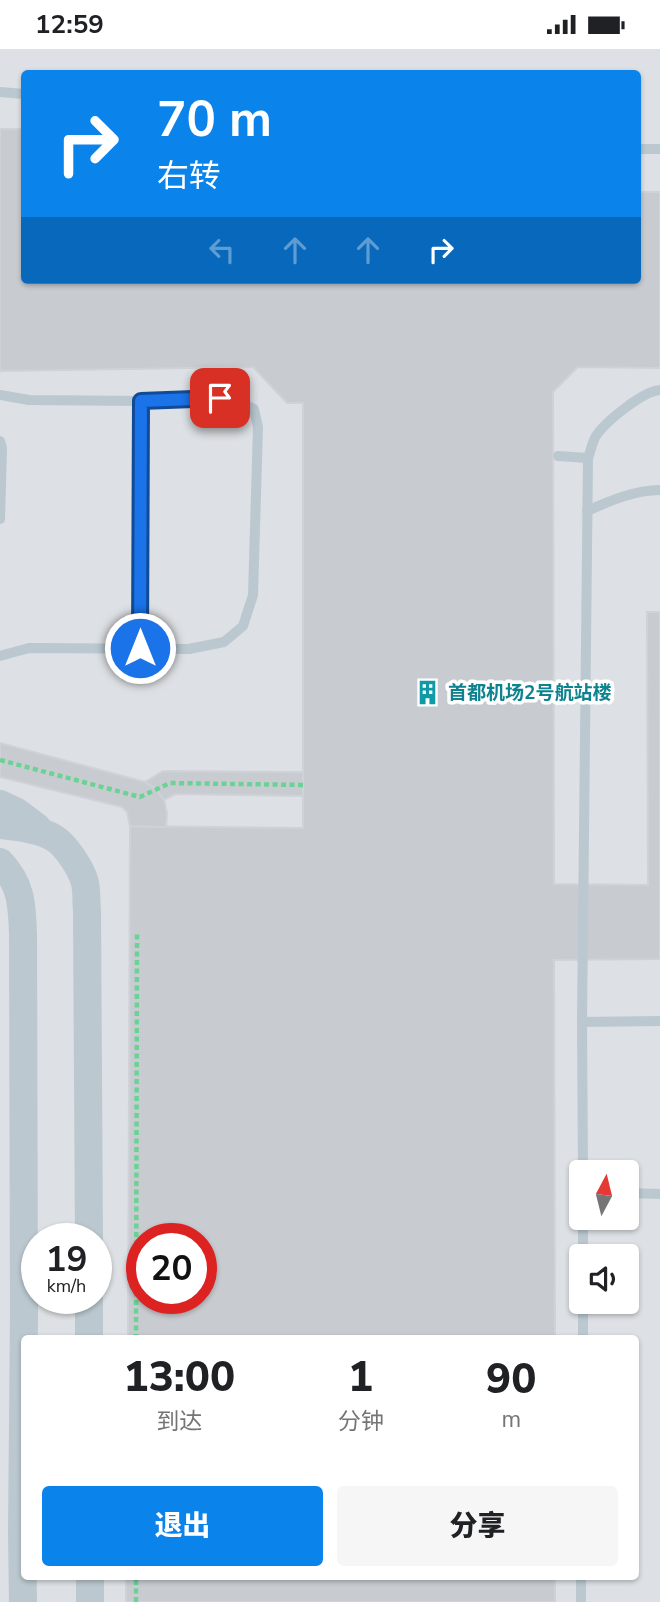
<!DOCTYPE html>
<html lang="zh">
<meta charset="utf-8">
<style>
:root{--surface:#fff;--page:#f6f6f6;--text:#202124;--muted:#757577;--accent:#0a83ea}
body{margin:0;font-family:"Nunito Sans","Noto Sans SC",sans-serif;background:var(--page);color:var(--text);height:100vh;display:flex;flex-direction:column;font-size:26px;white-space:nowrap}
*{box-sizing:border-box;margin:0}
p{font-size:23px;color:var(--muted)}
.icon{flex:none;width:38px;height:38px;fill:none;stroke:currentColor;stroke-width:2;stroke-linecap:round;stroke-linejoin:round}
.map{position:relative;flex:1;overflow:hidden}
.panel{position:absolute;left:21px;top:1286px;width:618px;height:245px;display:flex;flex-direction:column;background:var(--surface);border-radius:7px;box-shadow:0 2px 5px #0004}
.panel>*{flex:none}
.hud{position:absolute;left:21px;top:21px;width:620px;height:214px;border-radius:7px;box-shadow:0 2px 5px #0004;background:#0a83ea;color:#fff;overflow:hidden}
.needle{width:46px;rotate:7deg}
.tools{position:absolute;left:569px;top:1111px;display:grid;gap:14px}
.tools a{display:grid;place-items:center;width:70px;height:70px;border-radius:7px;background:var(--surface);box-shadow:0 2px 5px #0004;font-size:35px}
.speed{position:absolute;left:21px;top:1174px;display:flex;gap:14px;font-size:35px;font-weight:700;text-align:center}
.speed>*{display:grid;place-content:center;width:91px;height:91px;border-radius:50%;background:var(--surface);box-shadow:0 2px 5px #0004;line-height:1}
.speed small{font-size:18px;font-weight:400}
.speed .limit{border:10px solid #d22;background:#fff;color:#111}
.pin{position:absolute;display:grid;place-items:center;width:60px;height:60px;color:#fff;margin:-30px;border-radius:14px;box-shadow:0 4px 10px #0006}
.me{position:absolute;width:77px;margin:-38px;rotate:0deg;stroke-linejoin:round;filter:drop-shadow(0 0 5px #0008)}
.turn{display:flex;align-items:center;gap:24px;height:147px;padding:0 21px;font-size:32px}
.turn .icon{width:91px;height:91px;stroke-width:2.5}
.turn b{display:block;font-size:49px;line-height:60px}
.lanes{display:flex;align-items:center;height:66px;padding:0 21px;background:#0003;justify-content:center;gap:35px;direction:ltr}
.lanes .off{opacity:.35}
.eta{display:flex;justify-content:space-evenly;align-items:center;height:119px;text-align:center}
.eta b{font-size:42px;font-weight:800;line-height:49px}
.primary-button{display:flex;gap:14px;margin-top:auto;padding:14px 21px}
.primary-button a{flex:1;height:80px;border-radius:7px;background:var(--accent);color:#fff;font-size:28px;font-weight:800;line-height:80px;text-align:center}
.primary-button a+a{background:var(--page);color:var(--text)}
.status{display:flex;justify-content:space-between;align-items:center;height:49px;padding:0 35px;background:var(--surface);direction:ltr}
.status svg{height:19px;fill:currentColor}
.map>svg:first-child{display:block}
.airport{fill:#dde0e4;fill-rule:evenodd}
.building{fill:#c8ccd1;stroke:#cfd2d8;stroke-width:2;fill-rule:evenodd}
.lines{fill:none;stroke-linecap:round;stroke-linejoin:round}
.path{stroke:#6ad294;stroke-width:4.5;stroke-dasharray:5 3.5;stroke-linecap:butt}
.service{stroke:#bbc8d0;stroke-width:10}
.tertiary{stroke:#bbc8d0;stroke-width:28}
.route-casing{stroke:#114b97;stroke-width:18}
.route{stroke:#1a73e8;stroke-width:12}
.labels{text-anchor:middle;stroke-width:7;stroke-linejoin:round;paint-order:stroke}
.culture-label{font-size:19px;font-weight:bold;fill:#0d838f;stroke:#fff;text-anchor:start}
</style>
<div class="status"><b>12:59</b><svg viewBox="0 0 49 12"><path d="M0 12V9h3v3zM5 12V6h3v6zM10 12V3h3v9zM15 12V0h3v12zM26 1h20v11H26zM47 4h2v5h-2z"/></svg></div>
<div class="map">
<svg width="660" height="1553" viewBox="0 0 660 1553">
<rect width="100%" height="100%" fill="#efebeb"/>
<!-- airport -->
<path class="airport" d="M0,0h660v1553h-660zM24,24h613v207h-613zM581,1124h45v45h-45zM37,1190h59v60h-59zM142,1190h59v60h-59zM581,1208h45v45h-45zM24,1290h611v238h-611z"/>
<!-- building -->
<g class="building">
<path d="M0,80h24v151h613v-88h23v176l-82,-1 -25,25 1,492 94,1 -1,-273h13v347l-106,1 1,379h-427l2,-513 173,2v-425h-16l-34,-36 -253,4zM142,1190h59v60h-59z"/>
<polygon points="0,694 145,733 156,740 164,751 167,764 166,778 130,777 127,763 122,758 0,728"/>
<polygon points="163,722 303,723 303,747 176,745 164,751 156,740 145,733"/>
<rect x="126" y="1528" width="429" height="25"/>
</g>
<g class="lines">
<!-- path -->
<g class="path">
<polyline points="0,711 140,748 170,734 303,736"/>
<polyline points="136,1290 137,883"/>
<polyline points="136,1553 136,1528"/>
</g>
<!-- service -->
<g class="service">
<polyline points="0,43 24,45"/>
<polyline points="637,100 660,100"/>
<polyline points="0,346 29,351 141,352 220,349 236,351 254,360 258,378 253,546 243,577 224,593 189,600 29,599 0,607"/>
<polyline points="0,392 2,399 0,470"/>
<polyline points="558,407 588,409 582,973 583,1124"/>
<path d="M588,409c3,-7 4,-16 8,-22 9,-14 47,-45 64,-46"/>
<path d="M587,462c23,-10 48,-21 73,-21"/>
<polyline points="140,599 141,352"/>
<polyline points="582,973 660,972"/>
<polyline points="626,1144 660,1145"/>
<polyline points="583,1208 583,1169"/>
<polyline points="583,1290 583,1253"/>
<polyline points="581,1553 581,1528"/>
</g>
<!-- tertiary -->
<g class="tertiary">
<polyline points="0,755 17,763 37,778"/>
<path d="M0,776c17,2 39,4 54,13 12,7 28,32 31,45 2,9 1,19 2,28l2,328"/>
<path d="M0,813c22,23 22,43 23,73l1,379 -2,218 1,70"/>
<polyline points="89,1250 89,1290"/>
<polyline points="90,1528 90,1553"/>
</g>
</g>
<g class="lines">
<defs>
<polyline id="route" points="140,599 141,352 220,349"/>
</defs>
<!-- route casing -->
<use href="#route" class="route-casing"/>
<!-- route -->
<use href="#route" class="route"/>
</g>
<!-- icons -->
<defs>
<symbol id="building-bare" viewBox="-9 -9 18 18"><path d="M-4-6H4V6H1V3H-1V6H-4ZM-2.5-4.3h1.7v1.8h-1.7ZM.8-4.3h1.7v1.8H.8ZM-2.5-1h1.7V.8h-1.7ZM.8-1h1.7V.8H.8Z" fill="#0f9aa8" stroke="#fff" stroke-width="2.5" paint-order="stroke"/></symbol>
</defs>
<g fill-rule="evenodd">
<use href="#building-bare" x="410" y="626" width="35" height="35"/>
</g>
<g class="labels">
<!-- culture labels -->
<g class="culture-label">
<text x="448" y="650">首都机场2号航站楼</text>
</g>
</g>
</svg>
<div class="tools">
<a><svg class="needle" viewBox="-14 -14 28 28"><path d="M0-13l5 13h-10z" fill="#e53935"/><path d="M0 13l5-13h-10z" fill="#757577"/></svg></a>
<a><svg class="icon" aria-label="sound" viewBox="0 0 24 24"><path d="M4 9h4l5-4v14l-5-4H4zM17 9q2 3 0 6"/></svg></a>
</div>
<div class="speed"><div>19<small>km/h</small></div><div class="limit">20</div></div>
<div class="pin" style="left:220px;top:349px;background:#d93025"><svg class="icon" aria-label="arrive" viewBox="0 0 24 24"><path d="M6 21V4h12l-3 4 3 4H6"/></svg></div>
<svg class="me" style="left:140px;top:599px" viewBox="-20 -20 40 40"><circle r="17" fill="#1a73e8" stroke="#fff" stroke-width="3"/><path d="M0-11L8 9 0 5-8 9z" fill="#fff"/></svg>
<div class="hud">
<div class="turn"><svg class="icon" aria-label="right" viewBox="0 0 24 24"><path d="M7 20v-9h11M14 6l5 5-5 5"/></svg><div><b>70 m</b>右转</div></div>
<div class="lanes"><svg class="icon off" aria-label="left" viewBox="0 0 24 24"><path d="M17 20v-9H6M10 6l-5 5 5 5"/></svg><svg class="icon off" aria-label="ahead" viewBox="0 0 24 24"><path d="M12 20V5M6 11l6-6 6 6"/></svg><svg class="icon off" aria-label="ahead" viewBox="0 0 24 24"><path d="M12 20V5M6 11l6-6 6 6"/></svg><svg class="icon" aria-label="right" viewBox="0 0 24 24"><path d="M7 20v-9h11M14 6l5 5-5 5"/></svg></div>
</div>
<section class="panel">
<div class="eta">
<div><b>13:00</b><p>到达</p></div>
<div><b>1</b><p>分钟</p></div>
<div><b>90</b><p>m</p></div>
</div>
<div class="primary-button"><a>退出</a><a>分享</a></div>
</section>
</div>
